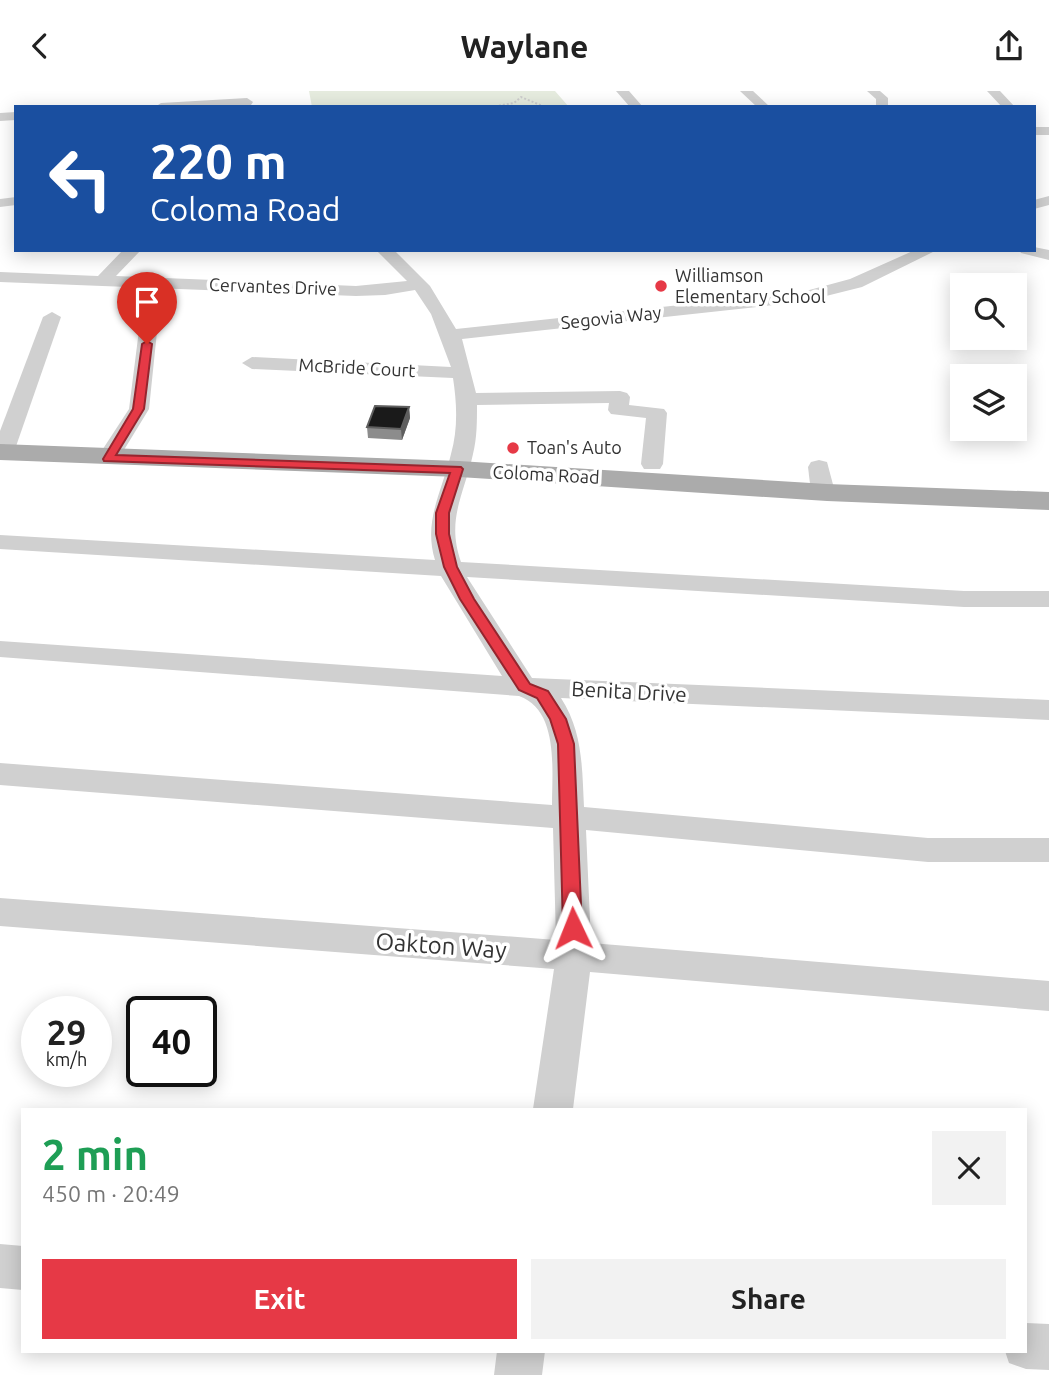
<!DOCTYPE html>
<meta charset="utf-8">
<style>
:root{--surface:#fff;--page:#f2f2f2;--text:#222;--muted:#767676;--accent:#e63946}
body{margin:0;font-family:Ubuntu,sans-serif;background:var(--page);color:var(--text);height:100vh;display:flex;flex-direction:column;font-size:26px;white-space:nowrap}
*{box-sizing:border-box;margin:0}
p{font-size:23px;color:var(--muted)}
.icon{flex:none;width:38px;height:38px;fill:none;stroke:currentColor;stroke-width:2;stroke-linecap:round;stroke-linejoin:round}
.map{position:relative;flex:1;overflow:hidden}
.drawer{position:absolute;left:21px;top:1017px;width:1006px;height:245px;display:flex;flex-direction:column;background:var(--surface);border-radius:0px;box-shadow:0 4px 18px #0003}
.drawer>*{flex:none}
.hud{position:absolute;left:14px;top:14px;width:1022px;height:147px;border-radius:0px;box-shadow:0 4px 18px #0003;background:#1a4fa0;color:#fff;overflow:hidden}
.controls{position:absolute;left:950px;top:182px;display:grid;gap:14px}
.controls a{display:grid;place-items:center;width:77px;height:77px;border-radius:0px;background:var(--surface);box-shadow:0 4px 18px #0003;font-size:35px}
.speed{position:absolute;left:21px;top:905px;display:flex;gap:14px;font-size:35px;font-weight:700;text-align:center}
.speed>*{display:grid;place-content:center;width:91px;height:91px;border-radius:50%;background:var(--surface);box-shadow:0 4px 18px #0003;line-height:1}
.speed small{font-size:18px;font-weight:400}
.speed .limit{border:4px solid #111;border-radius:10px;background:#fff;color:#111}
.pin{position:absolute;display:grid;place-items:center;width:60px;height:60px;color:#fff;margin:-72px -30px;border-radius:50% 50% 50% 0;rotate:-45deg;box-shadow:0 0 7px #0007}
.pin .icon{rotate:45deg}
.me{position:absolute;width:77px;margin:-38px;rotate:358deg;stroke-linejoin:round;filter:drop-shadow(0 0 5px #0008)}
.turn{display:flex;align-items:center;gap:24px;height:147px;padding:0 21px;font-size:32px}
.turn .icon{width:91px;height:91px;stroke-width:2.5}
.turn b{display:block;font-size:49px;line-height:60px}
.round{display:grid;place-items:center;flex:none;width:74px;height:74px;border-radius:0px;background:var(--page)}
.head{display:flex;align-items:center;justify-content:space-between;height:119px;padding:0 21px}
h1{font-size:42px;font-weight:700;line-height:52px;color:#1e9e55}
.cta{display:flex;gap:14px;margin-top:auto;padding:14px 21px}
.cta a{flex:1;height:80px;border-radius:0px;background:var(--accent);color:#fff;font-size:28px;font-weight:700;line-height:80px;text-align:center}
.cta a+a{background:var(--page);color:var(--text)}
header{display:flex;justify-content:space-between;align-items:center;height:91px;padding:0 21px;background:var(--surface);font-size:32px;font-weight:700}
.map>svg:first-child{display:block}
.green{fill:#e6ecdf}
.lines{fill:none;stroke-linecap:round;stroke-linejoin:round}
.path{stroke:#cdcdcd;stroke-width:2;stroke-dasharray:2 2;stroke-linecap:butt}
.minor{fill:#d0d0d0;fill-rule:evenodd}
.major{fill:#ababab;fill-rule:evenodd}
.wall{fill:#8c8c8c}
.shaded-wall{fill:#5f5f5f}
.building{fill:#1a1a1a;stroke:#5f5f5f;stroke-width:2}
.route{fill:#e63946;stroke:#96252e;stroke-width:2}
.poi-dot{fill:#e63946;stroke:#fff;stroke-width:2.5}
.labels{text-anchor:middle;stroke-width:7;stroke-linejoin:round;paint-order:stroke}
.far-poi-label{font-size:18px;fill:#333;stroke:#fff;text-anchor:start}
.far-street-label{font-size:18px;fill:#333;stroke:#fff}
.street-label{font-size:21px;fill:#333;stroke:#fff}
.near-street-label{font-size:24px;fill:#333;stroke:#fff}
</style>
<header><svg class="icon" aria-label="back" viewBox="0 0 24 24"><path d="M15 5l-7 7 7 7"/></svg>Waylane<svg class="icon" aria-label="share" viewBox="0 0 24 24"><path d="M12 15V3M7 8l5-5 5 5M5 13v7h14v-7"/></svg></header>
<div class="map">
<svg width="1049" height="1284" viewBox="0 0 1049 1284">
<rect width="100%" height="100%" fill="#fff"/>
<!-- green -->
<polygon class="green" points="309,0 555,0 569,16 312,16"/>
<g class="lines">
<!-- path -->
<polyline class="path" points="491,16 514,12 521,6 545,16"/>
<!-- minor -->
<g class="minor">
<polygon points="616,0 629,0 643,16 630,16"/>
<polygon points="740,0 753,0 770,16 757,16"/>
<polygon points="867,0 880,0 888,7 888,16 876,16 876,8"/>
<polygon points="987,0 1000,0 1015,16 1002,16"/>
<polygon points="247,7 253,11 251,14 155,16 161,12"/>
<polygon points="16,21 16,29 0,30 0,22"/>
<rect x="1034" y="36" width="15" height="8"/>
<polygon points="1049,105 1049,114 1034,118 1034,109"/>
<polygon points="16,106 16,114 0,116 0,108"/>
<polygon points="1034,156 1049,159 1049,169 1021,162 1019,159 1034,159"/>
<path d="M123,159h18l-25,26 240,10 51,-5 -31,-31h18l36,36 26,43 346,-37 48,-13 65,-29h22l-75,37 -60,15 -340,37 14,54 144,-2 7,2 3,4 -1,8 35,4 3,4 -4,51 -3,5h-16l-3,-5 5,-46 -35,-4 -3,-4 1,-7 -132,2c0,17 0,33 -4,49 -9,41 -27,65 -12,108l503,29h85v16h-85l-497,-30 65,101 517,22v20l-488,-22c22,34 21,70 23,109l344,31h121v24h-121l-342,-32 5,113 458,38v30l-459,-39 -17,137h-40l21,-140 -554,-43v-28l556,42 -3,-112 -553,-43v-22l552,42c0,-35 7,-95 -33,-109l-519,-39v-16l502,35 -61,-100 -441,-27v-14l435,25c-12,-39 7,-68 16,-106 7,-25 6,-50 2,-76l-201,-9 -10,-6 10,-6 199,10 -20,-53 -16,-24 -30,5 -29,1 -356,-14v-10l98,4z"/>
<polygon points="52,221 61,226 14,361 11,366 0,367 0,340 43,226"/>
<polygon points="149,226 158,231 149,318 116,372 100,372 97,367 129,318 140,231"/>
<polygon points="819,369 827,371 835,401 831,406 815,406 811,401 808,376 811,371"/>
<polygon points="0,1153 23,1155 23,1199 0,1197"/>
<polygon points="1026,1232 1049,1233 1049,1279 1026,1278 1009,1272 1005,1260 1026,1260"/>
<polygon points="497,1260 545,1260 542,1284 494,1284"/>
</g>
<!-- major -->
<polygon class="major" points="0,353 459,370 827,393 1049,401 1049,419 827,410 459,386 0,369"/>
</g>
<!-- wall -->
<polygon class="wall" points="409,316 410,327 402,349 368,347 367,336"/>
<!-- shaded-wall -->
<polygon class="shaded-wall" points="409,316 410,327 402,349 401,338"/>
<!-- building -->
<polygon class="building" points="375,315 409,316 401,338 367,336"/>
<!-- route -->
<polygon class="route" points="147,250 152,253 144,318 116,364 461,376 463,378 449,422 449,443 457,476 474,508 530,593 548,600 566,628 574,653 582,837 579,842 573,845 566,842 563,837 558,653 550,628 537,607 519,599 460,508 444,476 436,443 436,422 450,382 104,370 103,368 133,318 142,253"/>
<!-- markers -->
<g class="poi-dot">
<circle cx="661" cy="195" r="7"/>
<circle cx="513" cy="357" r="7"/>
</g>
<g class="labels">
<!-- far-poi labels -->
<g class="far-poi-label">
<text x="675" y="191">Williamson<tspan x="675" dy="21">Elementary School</tspan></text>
<text x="527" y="363">Toan's Auto</text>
</g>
<!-- far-street labels -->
<g class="far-street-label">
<text transform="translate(273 196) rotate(2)" y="6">Cervantes Drive</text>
<text transform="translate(611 227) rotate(-6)" y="6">Segovia Way</text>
<text transform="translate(357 277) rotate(3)" y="6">McBride Court</text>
<text transform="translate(546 384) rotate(3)" y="6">Coloma Road</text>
</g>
<!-- street labels -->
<g class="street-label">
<text transform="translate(629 601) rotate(3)" y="7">Benita Drive</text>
</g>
<!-- near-street labels -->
<g class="near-street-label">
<text transform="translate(441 855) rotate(4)" y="8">Oakton Way</text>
</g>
</g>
</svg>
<div class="controls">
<a><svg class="icon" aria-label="search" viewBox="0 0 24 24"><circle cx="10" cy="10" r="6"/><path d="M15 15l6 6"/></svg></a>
<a><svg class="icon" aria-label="layers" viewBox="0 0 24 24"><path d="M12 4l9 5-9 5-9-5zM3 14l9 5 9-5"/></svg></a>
</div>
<div class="speed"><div>29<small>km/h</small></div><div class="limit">40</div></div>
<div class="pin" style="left:147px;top:253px;background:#d93025"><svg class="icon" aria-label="arrive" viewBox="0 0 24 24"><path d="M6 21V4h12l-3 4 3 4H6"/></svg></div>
<svg class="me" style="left:573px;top:837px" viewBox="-20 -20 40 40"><path d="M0-17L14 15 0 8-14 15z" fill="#e63946" stroke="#fff" stroke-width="4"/></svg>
<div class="hud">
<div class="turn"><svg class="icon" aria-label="left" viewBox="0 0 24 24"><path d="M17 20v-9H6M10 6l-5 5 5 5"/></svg><div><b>220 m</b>Coloma Road</div></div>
</div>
<section class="drawer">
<div class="head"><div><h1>2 min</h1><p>450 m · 20:49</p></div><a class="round"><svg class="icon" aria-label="close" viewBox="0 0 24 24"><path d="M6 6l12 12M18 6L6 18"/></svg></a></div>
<div class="cta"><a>Exit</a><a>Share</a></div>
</section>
</div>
